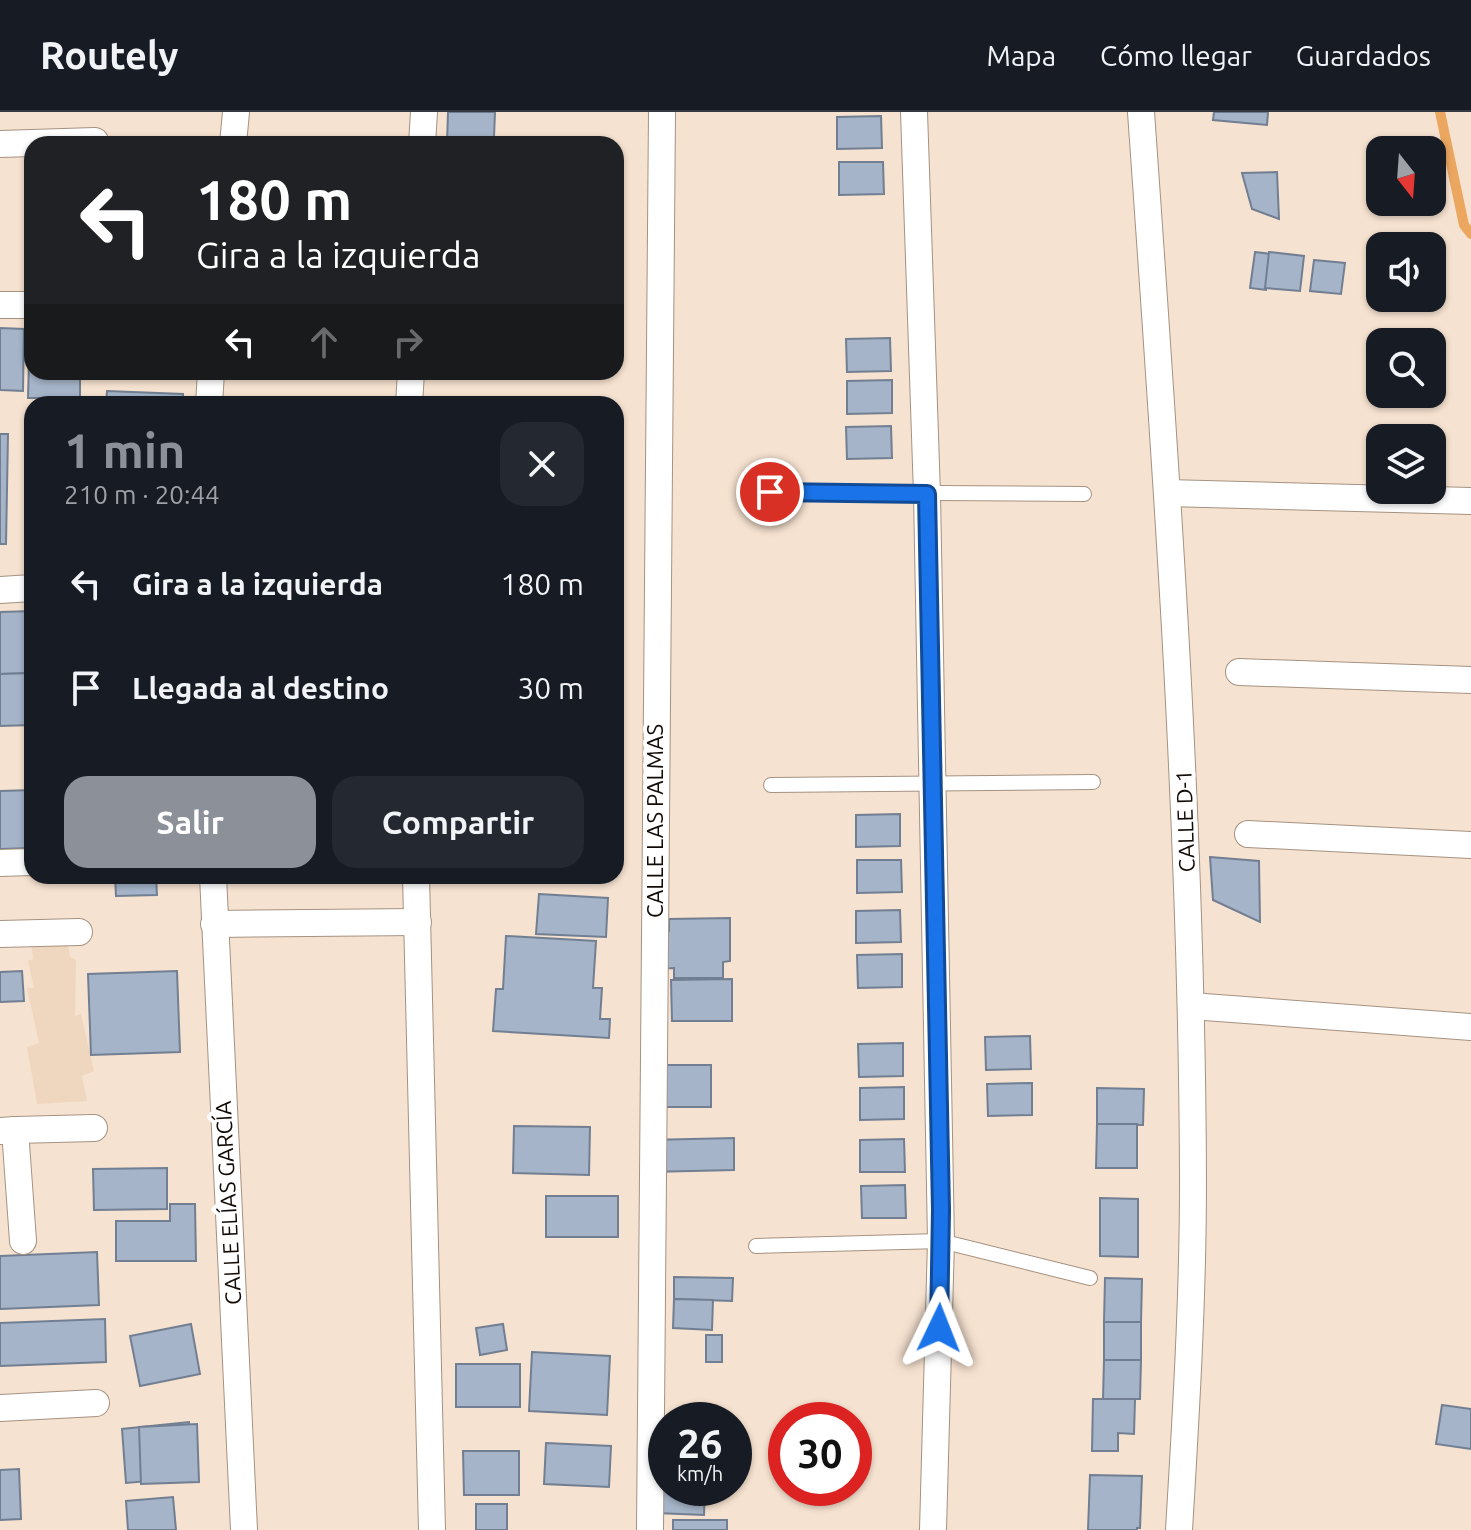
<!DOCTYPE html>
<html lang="es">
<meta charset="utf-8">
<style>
:root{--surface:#171b24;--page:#242831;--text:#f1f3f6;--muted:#9ea1a6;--line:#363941;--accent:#8c9099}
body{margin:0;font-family:Ubuntu,sans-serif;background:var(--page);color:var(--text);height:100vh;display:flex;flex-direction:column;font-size:30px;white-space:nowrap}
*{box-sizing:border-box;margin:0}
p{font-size:26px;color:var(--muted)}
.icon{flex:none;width:44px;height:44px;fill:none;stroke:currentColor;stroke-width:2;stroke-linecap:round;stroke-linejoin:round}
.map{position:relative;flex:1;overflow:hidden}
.details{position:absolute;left:24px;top:284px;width:600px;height:488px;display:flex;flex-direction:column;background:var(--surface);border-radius:24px;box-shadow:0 2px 6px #0004}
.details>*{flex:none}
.banner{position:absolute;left:24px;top:24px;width:600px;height:244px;border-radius:24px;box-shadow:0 2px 6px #0004;background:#202124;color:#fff;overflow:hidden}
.needle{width:52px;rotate:163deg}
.controls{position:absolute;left:1366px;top:24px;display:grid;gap:16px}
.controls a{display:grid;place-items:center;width:80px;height:80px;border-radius:16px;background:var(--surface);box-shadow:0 2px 6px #0004;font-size:40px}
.speed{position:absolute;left:648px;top:1290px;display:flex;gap:16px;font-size:40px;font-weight:700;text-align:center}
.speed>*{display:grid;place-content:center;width:104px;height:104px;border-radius:50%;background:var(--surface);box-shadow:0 2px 6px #0004;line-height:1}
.speed small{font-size:20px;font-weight:400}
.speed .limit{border:12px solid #d22;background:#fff;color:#111}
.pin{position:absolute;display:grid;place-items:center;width:68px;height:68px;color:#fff;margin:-34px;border:4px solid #fff;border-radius:50%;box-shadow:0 2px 8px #0007}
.me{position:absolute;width:88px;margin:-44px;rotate:2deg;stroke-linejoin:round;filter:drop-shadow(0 0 6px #0008)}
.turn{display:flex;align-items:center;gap:28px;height:168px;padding:0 40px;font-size:36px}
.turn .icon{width:104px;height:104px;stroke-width:2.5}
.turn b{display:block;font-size:56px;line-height:68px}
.lanes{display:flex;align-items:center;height:76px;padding:0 40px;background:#0003;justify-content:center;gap:40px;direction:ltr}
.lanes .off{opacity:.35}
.round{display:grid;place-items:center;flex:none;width:84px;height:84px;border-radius:24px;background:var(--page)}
.headline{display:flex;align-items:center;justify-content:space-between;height:136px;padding:0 40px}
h1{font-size:48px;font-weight:600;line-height:60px;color:var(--accent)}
.action{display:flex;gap:16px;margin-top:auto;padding:16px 40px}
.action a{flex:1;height:92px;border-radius:24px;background:var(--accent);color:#fff;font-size:32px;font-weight:600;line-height:92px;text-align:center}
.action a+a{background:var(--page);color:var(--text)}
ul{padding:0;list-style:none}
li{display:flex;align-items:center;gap:24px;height:104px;padding:0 40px}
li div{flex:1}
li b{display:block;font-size:30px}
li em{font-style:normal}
header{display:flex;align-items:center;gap:48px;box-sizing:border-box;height:112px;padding:0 40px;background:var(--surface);border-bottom:2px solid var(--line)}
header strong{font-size:38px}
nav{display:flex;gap:44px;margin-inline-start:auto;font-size:28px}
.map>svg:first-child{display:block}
.built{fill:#efd6be}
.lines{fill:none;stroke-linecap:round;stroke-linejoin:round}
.stream{stroke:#eba760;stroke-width:10}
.building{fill:#a5b4c8;stroke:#727f92;stroke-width:2}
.lane-casing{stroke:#a59281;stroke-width:16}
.street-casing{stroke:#a59281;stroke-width:28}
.lane{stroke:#fff;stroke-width:14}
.street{stroke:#fff;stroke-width:26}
.route-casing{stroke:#114b97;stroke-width:20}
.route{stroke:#1a73e8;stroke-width:14}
.labels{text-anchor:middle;stroke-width:8;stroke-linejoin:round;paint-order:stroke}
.street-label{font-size:22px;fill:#110a05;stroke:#fff}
</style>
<header>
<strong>Routely</strong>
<nav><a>Mapa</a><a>Cómo llegar</a><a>Guardados</a></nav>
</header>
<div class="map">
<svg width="1471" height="1418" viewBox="0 0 1471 1418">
<rect width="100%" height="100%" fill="#f6e2d0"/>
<!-- built -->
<polygon class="built" points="65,818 70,845 76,848 75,904 81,902 94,959 82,964 87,989 37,992 27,935 39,931 27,876 34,876 28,849 33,847 30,821"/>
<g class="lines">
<!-- stream -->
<polyline class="stream" points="1440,0 1464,113 1471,122"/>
</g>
<!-- building -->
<g class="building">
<polygon points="448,0 495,0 494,25 484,25 484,32 447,32"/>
<polygon points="1214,0 1268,0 1267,13 1213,8"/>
<polygon points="881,4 882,36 837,37 837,5"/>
<polygon points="839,50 883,50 884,82 839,83"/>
<polygon points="1277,60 1279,107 1252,97 1242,61"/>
<polygon points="1255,140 1271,142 1266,178 1250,176"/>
<polygon points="1269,140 1304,144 1300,179 1265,176"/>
<polygon points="1314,148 1345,151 1341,182 1310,179"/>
<polygon points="30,210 32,210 32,260 80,260 80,286 28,286"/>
<polygon points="0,216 24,217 23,279 0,278"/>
<polygon points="890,226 891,259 847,260 846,227"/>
<polygon points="423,260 484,260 484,265"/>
<polygon points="892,268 892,301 847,302 847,269"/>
<polygon points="107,279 183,282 183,292 106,292"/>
<polygon points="891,314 892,346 847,347 846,315"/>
<polygon points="26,321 32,321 32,386 25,386"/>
<polygon points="0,322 8,322 6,432 0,432"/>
<polygon points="32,499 32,561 0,562 0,500"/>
<polygon points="32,561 32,613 0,614 0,562"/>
<polygon points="32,678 32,736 0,737 0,679"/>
<polygon points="900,702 900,734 856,735 856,703"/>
<polygon points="1210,745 1259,749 1260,810 1213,788"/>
<polygon points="857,748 901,748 902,780 857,781"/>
<polygon points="115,764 156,764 157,783 116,784"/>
<polygon points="539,782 608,786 606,825 536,822"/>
<polygon points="900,798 901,830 856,831 856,799"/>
<polygon points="730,806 730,849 723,850 723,866 674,866 674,856 657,857 656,819 669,819 669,807"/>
<polygon points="506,824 596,829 593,876 602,876 600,907 610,907 609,926 493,919 496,877 503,877"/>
<polygon points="902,842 902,875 858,876 857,843"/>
<polygon points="22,859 24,889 0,890 0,860"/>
<polygon points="177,859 180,940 91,943 88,862"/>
<polygon points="732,867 732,909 672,909 671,868"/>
<polygon points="1030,924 1031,957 986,958 985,925"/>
<polygon points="903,931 903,964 859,965 858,932"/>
<rect x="655" y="953" width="56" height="42"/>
<polygon points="1032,971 1032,1003 988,1004 987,972"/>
<polygon points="904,975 904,1007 860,1008 860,976"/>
<polygon points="1097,976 1144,977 1143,1013 1097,1012"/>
<polygon points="1097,1012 1137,1012 1137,1056 1096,1056"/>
<polygon points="514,1014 590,1015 589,1063 513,1061"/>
<polygon points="734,1026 734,1058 649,1060 648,1028"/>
<polygon points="904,1027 905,1060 860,1060 860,1028"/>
<polygon points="167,1056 167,1097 94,1098 93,1057"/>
<polygon points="905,1073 906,1106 862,1106 861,1074"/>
<rect x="546" y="1084" width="72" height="41"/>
<polygon points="1100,1086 1138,1087 1138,1145 1100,1144"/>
<polygon points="170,1092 195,1092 196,1149 116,1149 116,1109 170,1109"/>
<polygon points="97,1140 99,1193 0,1197 0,1144"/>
<polygon points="674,1165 733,1166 732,1189 674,1187"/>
<polygon points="1105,1166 1142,1167 1141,1210 1104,1210"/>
<polygon points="674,1187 713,1188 712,1218 673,1216"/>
<polygon points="105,1207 106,1250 0,1254 0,1211"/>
<rect x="1104" y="1210" width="37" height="38"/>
<polygon points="191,1212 200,1262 140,1274 130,1224"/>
<polygon points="503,1212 507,1238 480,1243 476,1216"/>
<rect x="706" y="1223" width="16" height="27"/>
<polygon points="532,1240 610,1244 607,1303 529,1299"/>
<polygon points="1104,1248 1141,1248 1140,1287 1103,1287"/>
<rect x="456" y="1252" width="64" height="43"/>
<polygon points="1093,1287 1135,1287 1134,1322 1118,1321 1118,1339 1092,1339"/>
<polygon points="1442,1293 1471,1297 1471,1337 1436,1332"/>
<polygon points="189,1310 194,1365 126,1371 122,1317"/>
<polygon points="197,1312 199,1370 141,1372 139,1315"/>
<polygon points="546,1331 611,1334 609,1375 544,1372"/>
<polygon points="463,1339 519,1339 519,1383 464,1383"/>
<polygon points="19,1357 21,1407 0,1408 0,1358"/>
<polygon points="658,1360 666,1361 666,1376 705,1376 704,1403 656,1401"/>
<polygon points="1090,1363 1142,1364 1140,1416 1137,1416 1137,1418 1088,1418"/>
<polygon points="173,1385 176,1418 128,1418 126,1389"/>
<rect x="476" y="1392" width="31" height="26"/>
<rect x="673" y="1408" width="54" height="10"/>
</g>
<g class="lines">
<defs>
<g id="lane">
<polyline points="770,380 1084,382"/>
<polyline points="771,673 1093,670"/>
<polyline points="756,1134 941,1129 1090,1166"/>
</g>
<g id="street">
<polyline points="914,0 927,382 941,1129 933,1418"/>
<path d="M1141,0c25,356 51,712 52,1069 0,116 -7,233 -14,349"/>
<polyline points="0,32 95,29"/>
<polyline points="233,32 236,0"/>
<polyline points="422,32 424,0"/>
<polyline points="0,193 32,193"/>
<polyline points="209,292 211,260"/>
<polyline points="409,292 411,260"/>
<polyline points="1167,381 1471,389"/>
<polyline points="0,478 32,476"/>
<polyline points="1239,560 1471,568"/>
<polyline points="1248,722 1471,733"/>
<polyline points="0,751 32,750"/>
<polyline points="213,764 244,1418"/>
<polyline points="416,764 432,1418"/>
<polyline points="214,812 418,810"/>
<polyline points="0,822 79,820"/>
<polyline points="1191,894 1471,915"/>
<polyline points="15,1018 94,1016"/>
<polyline points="0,1019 15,1018 23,1129"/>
<polyline points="0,1296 96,1291"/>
<polyline points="650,1418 662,0"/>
</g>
</defs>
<!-- lane casing -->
<use href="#lane" class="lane-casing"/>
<!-- street casing -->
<use href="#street" class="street-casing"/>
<!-- lane -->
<use href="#lane" class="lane"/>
<!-- street -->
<use href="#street" class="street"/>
</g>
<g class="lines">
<defs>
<polyline id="route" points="770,380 927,382 941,1098 939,1216"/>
</defs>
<!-- route casing -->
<use href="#route" class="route-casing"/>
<!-- route -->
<use href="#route" class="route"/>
</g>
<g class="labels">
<!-- street labels -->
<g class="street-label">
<text transform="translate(655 709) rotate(-90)" y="8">CALLE LAS PALMAS</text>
<text transform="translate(1185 709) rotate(-92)" y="8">CALLE D-1</text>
<text transform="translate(228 1091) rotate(-93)" y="8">CALLE ELÍAS GARCÍA</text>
</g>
</g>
</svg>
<div class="controls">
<a><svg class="needle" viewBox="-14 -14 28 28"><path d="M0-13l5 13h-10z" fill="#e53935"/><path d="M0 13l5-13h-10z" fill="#9ea1a6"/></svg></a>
<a><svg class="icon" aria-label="sound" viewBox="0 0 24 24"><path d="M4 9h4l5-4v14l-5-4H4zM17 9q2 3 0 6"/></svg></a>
<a><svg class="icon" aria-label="search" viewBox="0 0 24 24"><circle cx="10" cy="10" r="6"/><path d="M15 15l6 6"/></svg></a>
<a><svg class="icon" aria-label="layers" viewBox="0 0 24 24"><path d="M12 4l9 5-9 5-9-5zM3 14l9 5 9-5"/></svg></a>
</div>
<div class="speed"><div>26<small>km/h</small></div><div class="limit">30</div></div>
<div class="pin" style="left:770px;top:380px;background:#d93025"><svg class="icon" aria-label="arrive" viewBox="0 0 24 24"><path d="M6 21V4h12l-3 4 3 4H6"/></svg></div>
<svg class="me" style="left:939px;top:1216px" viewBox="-20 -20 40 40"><path d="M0-17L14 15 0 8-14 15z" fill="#1a73e8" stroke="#fff" stroke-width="4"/></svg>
<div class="banner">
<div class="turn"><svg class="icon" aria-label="left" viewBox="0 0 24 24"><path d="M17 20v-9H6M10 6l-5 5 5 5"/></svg><div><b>180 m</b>Gira a la izquierda</div></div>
<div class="lanes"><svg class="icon" aria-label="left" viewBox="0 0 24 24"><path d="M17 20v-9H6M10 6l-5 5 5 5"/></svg><svg class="icon off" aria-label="ahead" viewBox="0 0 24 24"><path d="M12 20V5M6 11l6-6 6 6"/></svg><svg class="icon off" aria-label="right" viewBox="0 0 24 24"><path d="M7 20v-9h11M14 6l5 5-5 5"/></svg></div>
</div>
<section class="details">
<div class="headline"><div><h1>1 min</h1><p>210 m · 20:44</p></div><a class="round"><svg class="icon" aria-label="close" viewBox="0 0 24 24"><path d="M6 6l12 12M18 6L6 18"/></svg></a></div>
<ul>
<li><svg class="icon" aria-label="left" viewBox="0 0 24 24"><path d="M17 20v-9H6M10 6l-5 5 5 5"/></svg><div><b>Gira a la izquierda</b></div><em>180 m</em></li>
<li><svg class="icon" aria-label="arrive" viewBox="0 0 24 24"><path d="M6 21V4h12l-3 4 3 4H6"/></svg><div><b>Llegada al destino</b></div><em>30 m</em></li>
</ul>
<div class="action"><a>Salir</a><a>Compartir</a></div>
</section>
</div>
